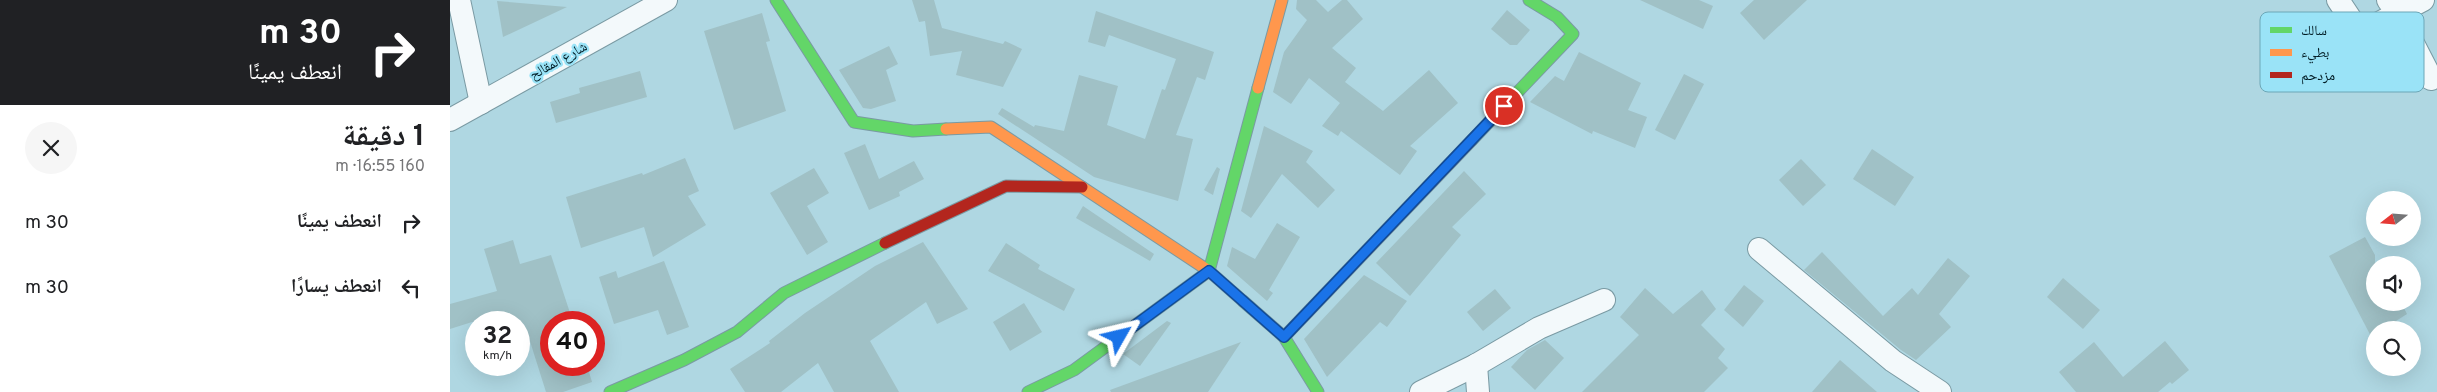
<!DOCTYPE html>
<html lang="ar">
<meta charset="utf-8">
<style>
:root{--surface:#fff;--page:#f6f6f6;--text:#202124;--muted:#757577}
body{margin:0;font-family:Overpass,"Noto Naskh Arabic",sans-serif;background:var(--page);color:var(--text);direction:rtl;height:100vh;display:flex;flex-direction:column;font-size:19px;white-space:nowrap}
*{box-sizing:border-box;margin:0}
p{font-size:16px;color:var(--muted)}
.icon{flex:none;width:28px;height:28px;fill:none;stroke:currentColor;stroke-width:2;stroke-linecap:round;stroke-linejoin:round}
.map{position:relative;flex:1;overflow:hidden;direction:ltr}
.panel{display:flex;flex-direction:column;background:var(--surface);width:450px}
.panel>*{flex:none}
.banner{background:#202124;color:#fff;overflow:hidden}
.needle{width:32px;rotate:253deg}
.tools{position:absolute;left:1916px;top:191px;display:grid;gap:10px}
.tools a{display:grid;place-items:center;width:55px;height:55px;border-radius:50%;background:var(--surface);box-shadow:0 5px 20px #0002;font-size:25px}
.speed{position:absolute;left:15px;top:311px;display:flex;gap:10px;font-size:25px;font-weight:700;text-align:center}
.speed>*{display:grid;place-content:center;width:65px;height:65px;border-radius:50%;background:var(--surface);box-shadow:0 5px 20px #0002;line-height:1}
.speed small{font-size:12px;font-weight:400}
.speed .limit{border:8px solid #d22;background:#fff;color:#111}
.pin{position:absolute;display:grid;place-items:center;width:42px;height:42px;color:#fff;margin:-21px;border:2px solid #fff;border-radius:50%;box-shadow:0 1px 5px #0007}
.me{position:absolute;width:55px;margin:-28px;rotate:53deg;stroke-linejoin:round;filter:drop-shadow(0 0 4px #0008)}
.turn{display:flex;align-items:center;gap:18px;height:105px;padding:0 25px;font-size:22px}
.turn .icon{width:65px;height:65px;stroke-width:2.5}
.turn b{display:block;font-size:35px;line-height:42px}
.round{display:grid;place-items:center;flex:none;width:52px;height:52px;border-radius:26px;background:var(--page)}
.head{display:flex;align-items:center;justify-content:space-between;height:85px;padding:0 25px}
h1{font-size:30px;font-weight:700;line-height:38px}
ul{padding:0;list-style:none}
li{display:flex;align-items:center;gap:15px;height:65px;padding:0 25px}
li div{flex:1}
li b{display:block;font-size:19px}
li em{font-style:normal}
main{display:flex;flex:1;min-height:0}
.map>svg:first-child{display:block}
.building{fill:#a0c1c6}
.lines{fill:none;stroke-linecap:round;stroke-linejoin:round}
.street-casing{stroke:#7a9aa3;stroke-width:24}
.fast-casing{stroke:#7a9aa3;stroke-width:13}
.slow-casing{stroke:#7a9aa3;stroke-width:13}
.jam-casing{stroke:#7a9aa3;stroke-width:13}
.street{stroke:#f3f9fb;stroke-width:22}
.fast{stroke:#63d668;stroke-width:11}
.slow{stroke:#ff974d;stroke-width:11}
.jam{stroke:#b3261e;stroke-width:11}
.route-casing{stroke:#114b97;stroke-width:12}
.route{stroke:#1a73e8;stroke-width:9}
.labels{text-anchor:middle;stroke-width:4.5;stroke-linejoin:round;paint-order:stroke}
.street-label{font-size:14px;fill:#001b23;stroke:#9ae3f7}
.key{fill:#9ae3f7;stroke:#6ca7b7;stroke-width:1}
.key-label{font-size:14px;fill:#001b23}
</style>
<main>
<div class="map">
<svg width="1987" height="392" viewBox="0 0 1987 392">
<rect width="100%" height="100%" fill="#afd7e2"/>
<!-- building -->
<g class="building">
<polygon points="462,0 484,0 492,28 553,44 555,41 572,49 553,87 506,75 512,51 480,56 475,21 469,22"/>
<polygon points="847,0 866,0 878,12 892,0 897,0 913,19 882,48 906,68 895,82 933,111 979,70 1008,103 960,146 967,151 950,175 891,131 888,136 872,126 890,103 859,78 841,104 823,92 834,52 857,20 846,9"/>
<polygon points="1190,0 1249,0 1263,6 1253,29"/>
<polygon points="1304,0 1357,0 1314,40 1290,13"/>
<polygon points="47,1 117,7 53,37"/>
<polygon points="1057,10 1080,30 1067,45 1060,45 1041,29"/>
<polygon points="646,11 764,52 755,80 747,77 726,135 743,139 728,201 644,177 548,114 552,108 584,127 585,125 614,131 629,75 668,86 657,125 695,139 712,89 715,90 726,59 659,35 655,47 638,42"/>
<polygon points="312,13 320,41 316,42 336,111 284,130 254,31"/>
<polygon points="439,46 448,64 436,70 446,101 421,109 413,108 389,70"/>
<polygon points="1129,52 1191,83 1178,110 1197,117 1185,148 1143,131 1142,134 1080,102 1105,76 1114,81"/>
<polygon points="190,71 197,97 106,123 100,102 130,93 129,88"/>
<polygon points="1234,74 1254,84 1225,140 1205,130"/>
<polygon points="814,126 863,151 856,162 885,190 868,208 832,174 801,218 791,211"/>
<polygon points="415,144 429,179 464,161 474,179 449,192 450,196 419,210 394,153"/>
<polygon points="1422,149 1464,177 1445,206 1403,179"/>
<polygon points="235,158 249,191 238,196 256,225 203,257 194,227 131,248 116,197 192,173 193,175"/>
<polygon points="1351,159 1376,185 1353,206 1329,180"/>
<polygon points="767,167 770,169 763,195 754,190"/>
<polygon points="364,168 379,193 357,206 378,242 357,255 320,193"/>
<polygon points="1014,171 1036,194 1002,227 1011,235 960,296 926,263"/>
<polygon points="633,206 704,254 700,261 626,218"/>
<polygon points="827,223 850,237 819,290 823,293 817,301 777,266 782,247 805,259"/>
<polygon points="1915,237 1925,255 1925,302 1951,302 1957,314 1946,321 1951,330 1925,330 1925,344 1879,256"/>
<polygon points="63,240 70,264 101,255 123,322 101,322 101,365 137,365 142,382 113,392 96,392 78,335 69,337 69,322 22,322 0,329 0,304 47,291 34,249"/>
<polygon points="473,242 518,309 487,324 476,302 420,341 449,392 384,392 368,363 331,392 295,392 280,369 320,343 319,341 355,313 425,266"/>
<polygon points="556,243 590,265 588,269 625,289 614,311 538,271"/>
<polygon points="1372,252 1433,316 1462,288 1468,295 1498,258 1520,276 1489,314 1501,327 1466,360 1451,350 1354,270"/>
<polygon points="214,261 239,327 217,335 208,310 164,324 149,277 166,271 168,278"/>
<polygon points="914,275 957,301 937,327 930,322 877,377 854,339"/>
<polygon points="1613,278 1650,310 1633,329 1597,297"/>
<polygon points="1294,285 1314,301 1293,327 1274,310"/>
<polygon points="1195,288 1223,314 1252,290 1266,309 1251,325 1275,349 1268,358 1278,368 1254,392 1132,392 1189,335 1170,317"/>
<polygon points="1045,289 1061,308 1033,331 1017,312"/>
<polygon points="574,303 592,332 560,351 543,322"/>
<polygon points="717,321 721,323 690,366 673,354"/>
<polygon points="1095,340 1114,358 1085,390 1061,367 1077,350"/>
<polygon points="1715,341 1739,370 1722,384 1720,382 1708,392 1626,392 1609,372 1644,342 1673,377"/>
<polygon points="791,342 758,392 661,392 660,390"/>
<polygon points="1390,360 1427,392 1362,392"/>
</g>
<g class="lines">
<defs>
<g id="street">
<polyline points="9,0 31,103"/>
<polyline points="1888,0 1910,33 1981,79"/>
<polyline points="1938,0 1948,14 1981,78"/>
<polyline points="1910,33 1973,0"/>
<polyline points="0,120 216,0"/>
<polyline points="1309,249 1443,361 1490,392"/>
<polyline points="1026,365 1028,392"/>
<polyline points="971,392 1026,365 1089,328 1154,300"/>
</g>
<g id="fast">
<polyline points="326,0 404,122 463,131 496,129"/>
<polyline points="1022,140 1123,34 1107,17 1079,0"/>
<polyline points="793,301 834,337 868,392"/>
<polyline points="160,392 234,360 287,332 334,293 435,243"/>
<polyline points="578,392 624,370 759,271 808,88"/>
</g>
<g id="slow">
<polyline points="808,88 832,0"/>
<polyline points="496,129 541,127 759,271 793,301"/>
</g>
<g id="jam">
<polyline points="435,243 556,186 632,187"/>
<polyline points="834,337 1022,140"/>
</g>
</defs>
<!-- street casing -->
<use href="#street" class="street-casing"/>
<!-- fast casing -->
<use href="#fast" class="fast-casing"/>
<!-- slow casing -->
<use href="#slow" class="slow-casing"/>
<!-- jam casing -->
<use href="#jam" class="jam-casing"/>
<!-- street -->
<use href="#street" class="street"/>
<!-- fast -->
<use href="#fast" class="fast"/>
<!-- slow -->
<use href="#slow" class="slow"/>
<!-- jam -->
<use href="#jam" class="jam"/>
</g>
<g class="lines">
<defs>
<polyline id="route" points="669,337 759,271 834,337 1054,106"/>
</defs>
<!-- route casing -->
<use href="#route" class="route-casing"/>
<!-- route -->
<use href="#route" class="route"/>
</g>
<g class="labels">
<!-- street labels -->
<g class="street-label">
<text transform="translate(108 60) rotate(-29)" y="5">شارع المقالح</text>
</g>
</g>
<!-- legend -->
<rect x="1810" y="12" width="164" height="80" rx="8" class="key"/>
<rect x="1820" y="27" width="22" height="6" fill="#63d668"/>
<rect x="1820" y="49" width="22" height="7" fill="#ff974d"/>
<rect x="1820" y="72" width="22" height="6" fill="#b3261e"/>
<g class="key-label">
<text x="1851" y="35">سالك</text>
<text x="1851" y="57">بطيء</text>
<text x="1851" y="80">مزدحم</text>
</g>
</svg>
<div class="tools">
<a><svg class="needle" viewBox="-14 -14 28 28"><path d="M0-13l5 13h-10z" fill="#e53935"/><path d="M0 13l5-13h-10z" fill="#757577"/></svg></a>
<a><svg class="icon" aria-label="sound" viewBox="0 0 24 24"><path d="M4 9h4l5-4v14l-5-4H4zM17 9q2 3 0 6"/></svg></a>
<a><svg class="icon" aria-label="search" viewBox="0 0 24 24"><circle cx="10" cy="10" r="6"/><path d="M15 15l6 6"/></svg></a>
</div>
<div class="speed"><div>32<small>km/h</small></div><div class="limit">40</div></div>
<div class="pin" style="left:1054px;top:106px;background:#d93025"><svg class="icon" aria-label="arrive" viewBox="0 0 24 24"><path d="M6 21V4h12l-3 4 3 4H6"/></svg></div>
<svg class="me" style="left:669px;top:337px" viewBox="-20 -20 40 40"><path d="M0-17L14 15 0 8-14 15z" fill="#1a73e8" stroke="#fff" stroke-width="4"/></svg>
</div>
<section class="panel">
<div class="banner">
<div class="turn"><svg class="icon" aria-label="right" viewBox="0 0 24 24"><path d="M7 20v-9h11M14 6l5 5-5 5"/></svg><div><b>30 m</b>انعطف يمينًا</div></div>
</div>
<div class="head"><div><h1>1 دقيقة</h1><p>160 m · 16:55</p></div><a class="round"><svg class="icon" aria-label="close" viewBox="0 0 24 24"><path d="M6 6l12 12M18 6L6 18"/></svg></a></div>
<ul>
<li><svg class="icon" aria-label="right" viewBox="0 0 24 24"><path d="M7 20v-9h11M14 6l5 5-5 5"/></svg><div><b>انعطف يمينًا</b></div><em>30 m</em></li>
<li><svg class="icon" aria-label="left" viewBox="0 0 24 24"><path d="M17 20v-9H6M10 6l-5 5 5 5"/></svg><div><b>انعطف يسارًا</b></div><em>30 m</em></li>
</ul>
</section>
</main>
